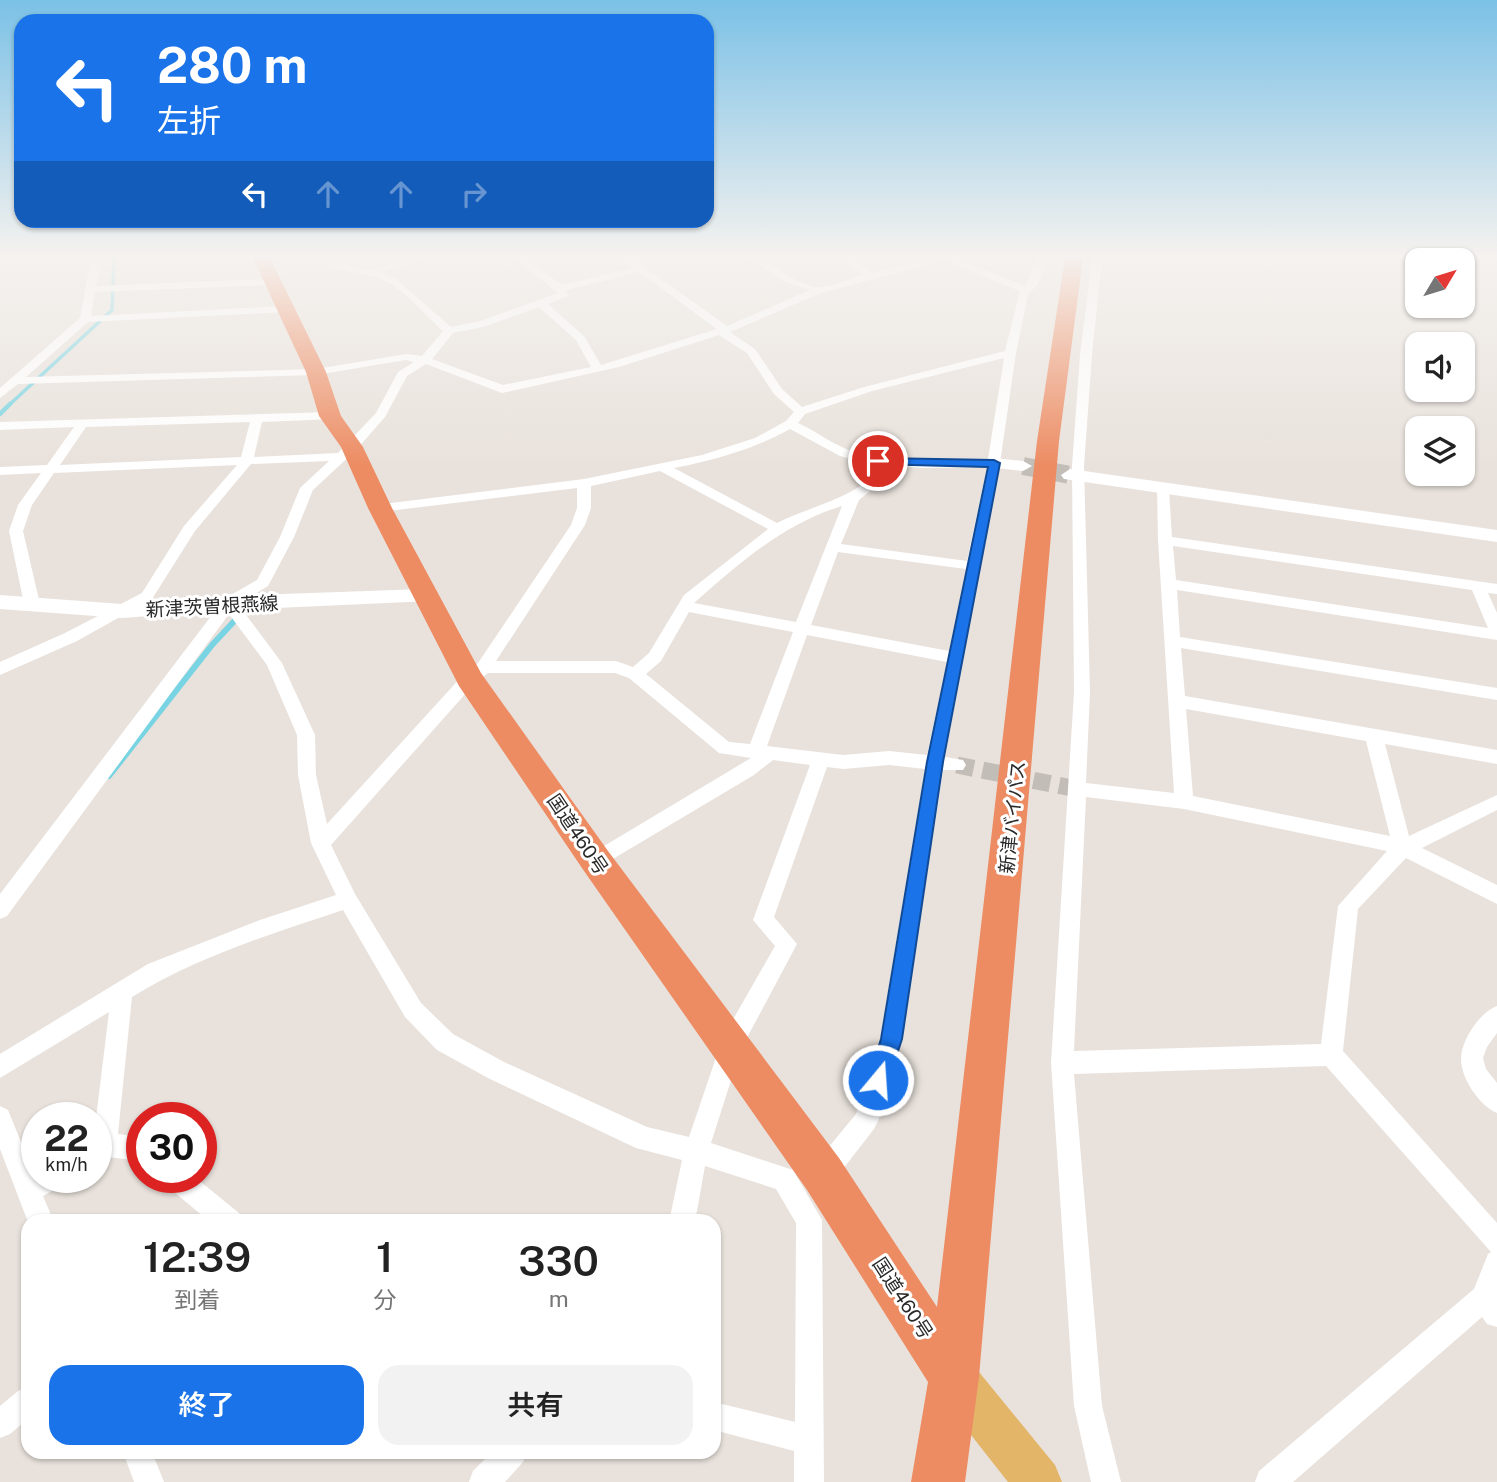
<!DOCTYPE html>
<html lang="ja">
<meta charset="utf-8">
<style>
:root{--surface:#fff;--page:#f2f2f2;--text:#222;--muted:#767676;--accent:#1a73e8}
body{margin:0;font-family:"Public Sans","Noto Sans JP",sans-serif;background:var(--page);color:var(--text);height:100vh;display:flex;flex-direction:column;font-size:26px;white-space:nowrap}
*{box-sizing:border-box;margin:0}
p{font-size:23px;color:var(--muted)}
.icon{flex:none;width:38px;height:38px;fill:none;stroke:currentColor;stroke-width:2;stroke-linecap:round;stroke-linejoin:round}
.map{position:relative;flex:1;overflow:hidden}
.drawer{position:absolute;left:21px;top:1214px;width:700px;height:245px;display:flex;flex-direction:column;background:var(--surface);border-radius:21px;box-shadow:0 2px 5px #0004}
.drawer>*{flex:none}
.banner{position:absolute;left:14px;top:14px;width:700px;height:214px;border-radius:21px;box-shadow:0 2px 5px #0004;background:#1a73e8;color:#fff;overflow:hidden}
.needle{width:46px;rotate:52deg}
.tools{position:absolute;left:1405px;top:248px;display:grid;gap:14px}
.tools a{display:grid;place-items:center;width:70px;height:70px;border-radius:14px;background:var(--surface);box-shadow:0 2px 5px #0004;font-size:35px}
.speed{position:absolute;left:21px;top:1102px;display:flex;gap:14px;font-size:35px;font-weight:700;text-align:center}
.speed>*{display:grid;place-content:center;width:91px;height:91px;border-radius:50%;background:var(--surface);box-shadow:0 2px 5px #0004;line-height:1}
.speed small{font-size:18px;font-weight:400}
.speed .limit{border:10px solid #d22;background:#fff;color:#111}
.pin{position:absolute;display:grid;place-items:center;width:60px;height:60px;color:#fff;margin:-30px;border:4px solid #fff;border-radius:50%;box-shadow:0 2px 7px #0007}
.me{position:absolute;width:77px;margin:-38px;rotate:18deg;stroke-linejoin:round;filter:drop-shadow(0 0 5px #0008)}
.turn{display:flex;align-items:center;gap:24px;height:147px;padding:0 28px;font-size:32px}
.turn .icon{width:91px;height:91px;stroke-width:2.5}
.turn b{display:block;font-size:49px;line-height:60px}
.lanes{display:flex;align-items:center;height:66px;padding:0 28px;background:#0003;justify-content:center;gap:35px;direction:ltr}
.lanes .off{opacity:.35}
.eta{display:flex;justify-content:space-evenly;align-items:center;height:119px;text-align:center}
.eta b{font-size:42px;font-weight:600;line-height:49px}
.primary-button{display:flex;gap:14px;margin-top:auto;padding:14px 28px}
.primary-button a{flex:1;height:80px;border-radius:21px;background:var(--accent);color:#fff;font-size:28px;font-weight:600;line-height:80px;text-align:center}
.primary-button a+a{background:var(--page);color:var(--text)}
.map>svg:first-child{display:block}
.lines{fill:none;stroke-linecap:round;stroke-linejoin:round}
.stream-far2{stroke:#78d4e2;stroke-width:3.5}
.stream-far1{stroke:#78d4e2;stroke-width:4.5}
.stream{stroke:#78d4e2;stroke-width:6}
.street-tunnel{stroke:#c3bdb8;stroke-width:17;stroke-dasharray:17 9;stroke-linecap:butt}
.secondary-tunnel{stroke:#c3bdb8;stroke-width:18;stroke-dasharray:18 10;stroke-linecap:butt}
.street{fill:#fff;fill-rule:evenodd}
.secondary{fill:#fff;fill-rule:evenodd}
.primary{fill:#e2b568;fill-rule:evenodd}
.highway{fill:#ed8c63;fill-rule:evenodd}
.route{fill:#1a73e8;stroke:#114b97;stroke-width:2}
.labels{text-anchor:middle;stroke-width:6;stroke-linejoin:round;paint-order:stroke}
.street-label{font-size:19px;fill:#292929;stroke:#fff}
</style>
<div class="map">
<svg width="1497" height="1482" viewBox="0 0 1497 1482">
<rect width="100%" height="100%" fill="#e9e2dc"/>
<g class="lines">
<!-- stream-far2 -->
<polyline class="stream-far2" points="8,406 112,310 114,258"/>
<!-- stream-far1 -->
<polyline class="stream-far1" points="0,414 10,404"/>
<!-- stream -->
<polyline class="stream" points="109,776 212,645 239,616"/>
<!-- street-tunnel -->
<polyline class="street-tunnel" points="957,765 1077,789"/>
<!-- secondary-tunnel -->
<polyline class="secondary-tunnel" points="1023,466 1070,475"/>
<!-- street -->
<g class="street">
<path d="M91,258h10l-5,28 175,-7 5,3 -5,3 -176,7 -4,24 194,-10 5,3 -5,3 -197,10 -62,55 290,-8 90,-15 16,2 21,-25c-16,-14 -39,-42 -58,-50 -22,-11 -48,-6 -67,-23 19,0 35,13 54,11 17,-2 31,-11 49,-11l-40,14 14,6 56,49 29,-6 78,-28 -44,-35h11l37,27 71,-17 -8,-6v-4h16l-5,3 91,65 83,-36 -27,-9 -33,-23c25,0 43,29 70,29 13,0 30,-9 43,-12l-23,-17h11l21,15 61,-15h23l69,28 12,-28h10l-9,26 -10,11 -12,58 -16,110 -55,294 18,3 3,5 -3,5h-20l-41,269 -24,82 -4,8 -42,54 -9,3 -9,-3 -3,-9 3,-9 42,-51 24,-75 45,-270 -36,-4 -46,4 -16,-2 -53,150 23,27 -56,105 -30,94 82,27 29,50 2,262h-30v-31l-80,-21v-28l81,20 1,-199 -20,-34 -71,-23 -10,56h-26l13,-62 -46,-12 -148,-70 -51,-28 -32,-33 -62,-107c-72,24 -146,47 -211,87l-14,137 24,3v24l-35,-4 -11,5v-44l13,-106 -109,66v-24l148,-90 112,-44 76,-25 -25,-52 -13,-68 -1,-40 -30,-70 -38,-51 -222,302 -7,3v-25l224,-295 33,-19 23,-43 20,-49 29,-27 -78,3 -56,67 -43,68 -75,42 -77,34v-13l65,-29 77,-40 42,-67 53,-61 -183,8 -22,32 -9,26 17,73 -8,5 -8,-5 -15,-73 9,-26 23,-32 -41,2v-8l47,-2 27,-38 -74,3v-8l330,-10 4,1v6l-72,3 -8,35 84,-4 38,-40 22,-41 16,-10 -8,-2 -90,15 -298,9 -18,14v-10l80,-70zM945,260l75,31 -15,60 -141,36 -62,20 -20,-18 -27,-40 -25,-17 91,-39zM639,272l78,57 -116,36 -17,-29 -36,-32 20,-8 -2,-6zM539,307l37,33 15,27 -88,18 -71,-26 21,-26 34,-7zM719,335l28,18 27,41 20,18 -8,9 -31,17 -53,17 -118,24 -209,26 -2,3 7,4 197,-24v20l-6,17 -93,138 -15,12 -136,149 -11,-49 -1,-40 -33,-72 -44,-59 30,-18 26,-49 19,-47 43,-40 29,-33 22,-41 19,-12 76,29 117,-26zM1004,358l-16,101c-44,1 -95,8 -137,-8 -19,-7 -35,-20 -53,-28l7,-9 67,-23zM250,422l-9,35 -181,8 26,-38zM790,429l50,27 26,7 -4,4 4,15c-25,19 -59,26 -89,41l-103,-55c41,-8 80,-19 116,-39zM880,465l43,3 64,-1 -20,94 -126,-17 18,-44 21,-17 -5,-15zM660,471l108,58 -84,66 -35,58 -16,14 -17,-6h-120l89,-136 6,-17v-22zM842,506l-46,116 -102,-19c45,-40 91,-80 148,-97zM838,552l128,17 -17,82 -138,-26zM689,612l104,20 -43,112 -21,-2 -83,-68 15,-13zM807,635l140,27 -20,93 -38,-4 -46,4 -76,-9zM488,673h127l14,5 90,75 32,5 -162,97 -3,6 3,6 7,2 158,-94 19,-15 37,5 -57,155 22,26 -52,91 -34,100 -42,-10 -143,-65 -51,-28 -32,-31 -66,-109 -24,-49 144,-162z"/>
<path d="M1092,258h10l-10,97 -8,111 6,226 -4,91 88,10 -16,-253 -1,-53h10l2,3 3,47 325,47v10l-9,-1 9,20v27l-320,-50 3,47 317,51v12l-316,-52 4,48 312,54v14l-112,-20 24,92 88,-41v15l-75,38 75,37v19l-91,-46 -48,51 -15,142 154,172v104l-10,-3 -5,-7 -189,165h-38l4,-11 215,-182 14,-35 3,-2 -165,-186 -252,8 28,332 19,76h-30l-17,-76 -23,-343 23,-371 -2,-226 8,-111zM1173,546l299,44 16,38 -312,-48zM1186,709l180,32 24,95 -197,-40zM1086,797l98,12 203,42 -49,55 -17,138 -247,7z"/>
<path d="M1497,1006v27l-10,14 -4,11 3,11 11,14v30c-17,-7 -36,-34 -36,-54 0,-19 19,-47 36,-53z"/>
<polygon points="0,1106 8,1110 34,1174 37,1172 37,1178 62,1178 59,1187 43,1196 54,1222 28,1222 0,1149"/>
<polygon points="165,1178 196,1178 239,1213 243,1222 210,1222 168,1187"/>
<polygon points="28,1387 28,1419 10,1434 0,1438 0,1406 18,1391"/>
<polygon points="123,1452 152,1452 164,1482 134,1482"/>
<polygon points="492,1452 527,1452 523,1462 505,1482 469,1482 473,1471"/>
</g>
<!-- secondary -->
<g class="secondary">
<polygon points="994,458 1023,461 1032,466 1023,471 988,467 985,463 988,459"/>
<polygon points="1070,469 1497,530 1497,542 1064,479 1061,475"/>
<polygon points="424,589 431,591 435,596 431,601 229,610 122,618 0,609 0,595 122,604 229,596"/>
</g>
<!-- primary -->
<polygon class="primary" points="954,1355 970,1361 1055,1465 1062,1482 1008,1482 938,1393 932,1377 938,1361"/>
<!-- highway -->
<polygon class="highway" points="253,258 270,258 326,372 341,416 363,447 392,508 481,673 608,851 839,1158 937,1307 1037,441 1065,258 1083,258 1059,441 979,1377 965,1482 911,1482 928,1382 807,1190 584,871 459,686 368,508 341,447 319,416 306,372"/>
</g>
<!-- sky -->
<linearGradient id="sky" x2="0" y2="1"><stop stop-color="#7bc1e6"/><stop offset="0.55" stop-color="#f5f2ef"/><stop offset="1" stop-color="#f5f2ef" stop-opacity="0"/></linearGradient>
<rect width="1497" height="465" fill="url(#sky)"/>
<!-- route -->
<polygon class="route" points="878,458 994,460 1000,463 943,762 902,1039 886,1087 878,1090 871,1087 868,1080 881,1039 927,762 988,467 874,464 874,459"/>
<g class="labels">
<!-- street labels -->
<g class="street-label">
<text transform="translate(212 606) rotate(-3)" y="7">新津茨曽根燕線</text>
<text transform="translate(1012 817) rotate(-84)" y="7">新津バイパス</text>
<text transform="translate(578 834) rotate(56)" y="7">国道460号</text>
<text transform="translate(903 1298) rotate(57)" y="7">国道460号</text>
</g>
</g>
</svg>
<div class="tools">
<a><svg class="needle" viewBox="-14 -14 28 28"><path d="M0-13l5 13h-10z" fill="#e53935"/><path d="M0 13l5-13h-10z" fill="#767676"/></svg></a>
<a><svg class="icon" aria-label="sound" viewBox="0 0 24 24"><path d="M4 9h4l5-4v14l-5-4H4zM17 9q2 3 0 6"/></svg></a>
<a><svg class="icon" aria-label="layers" viewBox="0 0 24 24"><path d="M12 4l9 5-9 5-9-5zM3 14l9 5 9-5"/></svg></a>
</div>
<div class="speed"><div>22<small>km/h</small></div><div class="limit">30</div></div>
<div class="pin" style="left:878px;top:461px;background:#d93025"><svg class="icon" aria-label="arrive" viewBox="0 0 24 24"><path d="M6 21V4h12l-3 4 3 4H6"/></svg></div>
<svg class="me" style="left:878px;top:1080px" viewBox="-20 -20 40 40"><circle r="17" fill="#1a73e8" stroke="#fff" stroke-width="3"/><path d="M0-11L8 9 0 5-8 9z" fill="#fff"/></svg>
<div class="banner">
<div class="turn"><svg class="icon" aria-label="left" viewBox="0 0 24 24"><path d="M17 20v-9H6M10 6l-5 5 5 5"/></svg><div><b>280 m</b>左折</div></div>
<div class="lanes"><svg class="icon" aria-label="left" viewBox="0 0 24 24"><path d="M17 20v-9H6M10 6l-5 5 5 5"/></svg><svg class="icon off" aria-label="ahead" viewBox="0 0 24 24"><path d="M12 20V5M6 11l6-6 6 6"/></svg><svg class="icon off" aria-label="ahead" viewBox="0 0 24 24"><path d="M12 20V5M6 11l6-6 6 6"/></svg><svg class="icon off" aria-label="right" viewBox="0 0 24 24"><path d="M7 20v-9h11M14 6l5 5-5 5"/></svg></div>
</div>
<section class="drawer">
<div class="eta">
<div><b>12:39</b><p>到着</p></div>
<div><b>1</b><p>分</p></div>
<div><b>330</b><p>m</p></div>
</div>
<div class="primary-button"><a>終了</a><a>共有</a></div>
</section>
</div>
